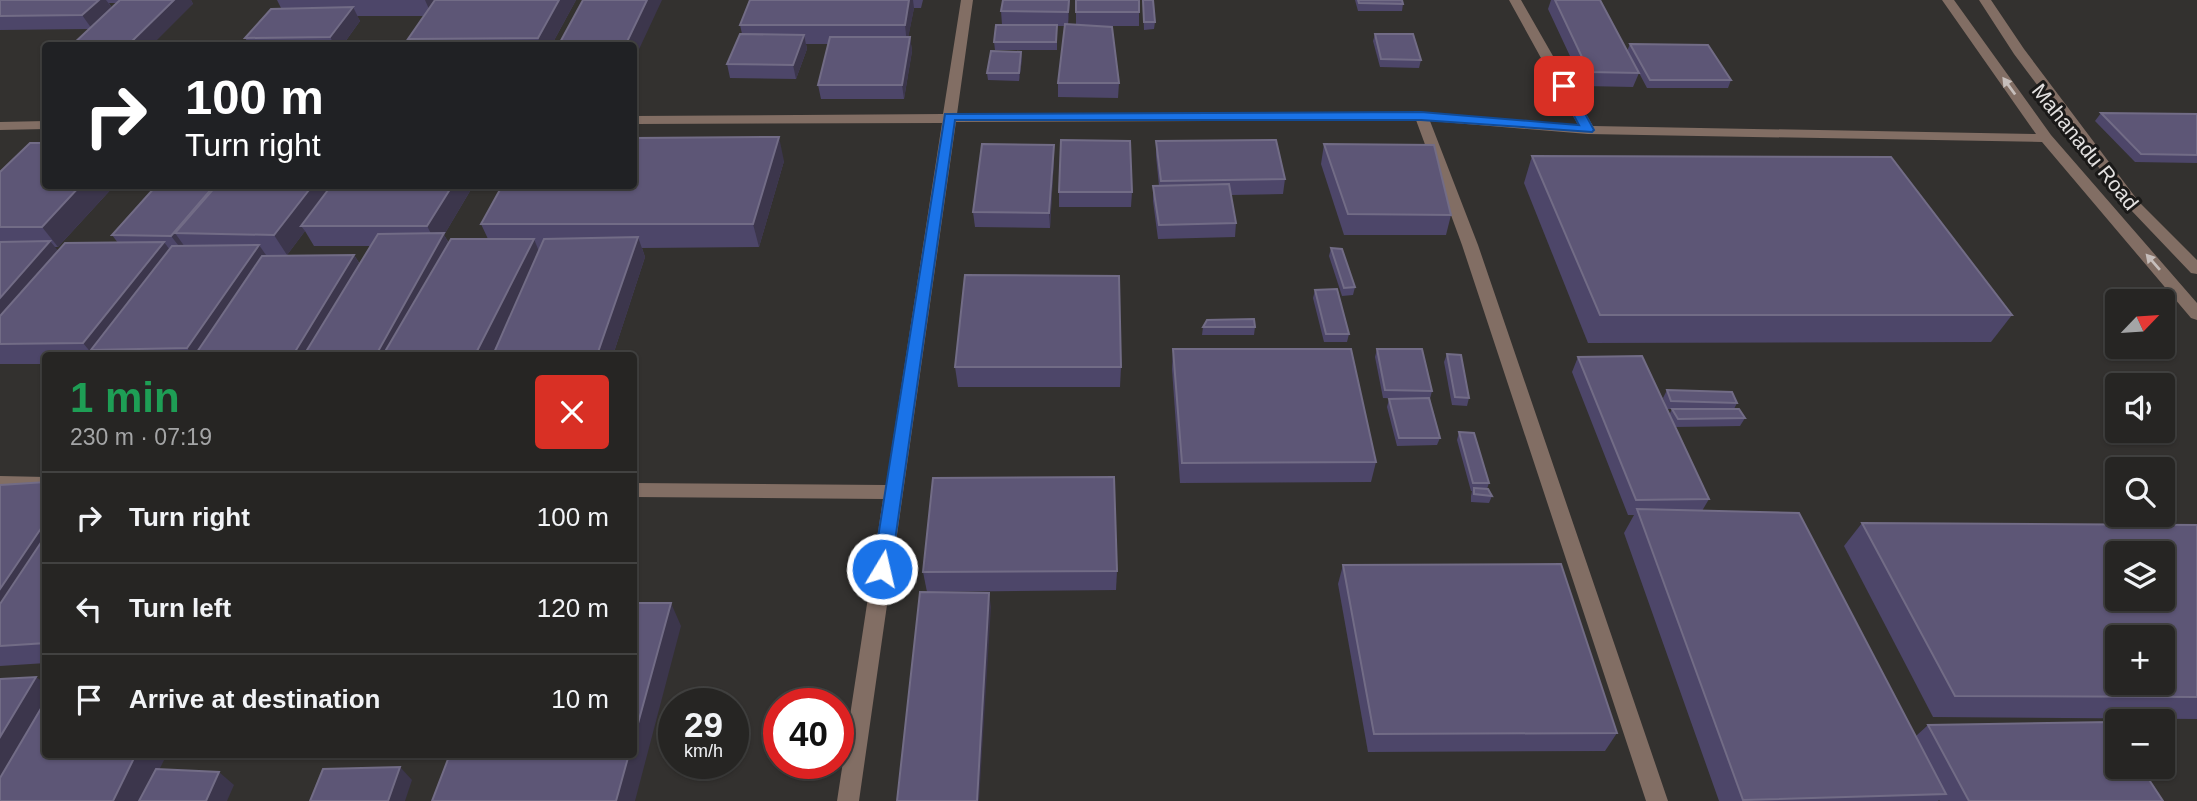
<!DOCTYPE html>
<meta charset="utf-8">
<style>
:root{--surface:#262523;--page:#2e2d2b;--text:#f1f3f6;--muted:#a4a5a6;--line:#424241}
body{margin:0;font-family:Arial,sans-serif;background:var(--page);color:var(--text);height:100vh;display:flex;flex-direction:column;font-size:26px;white-space:nowrap}
*{box-sizing:border-box;margin:0}
p{font-size:23px;color:var(--muted)}
.icon{flex:none;width:38px;height:38px;fill:none;stroke:currentColor;stroke-width:2;stroke-linecap:round;stroke-linejoin:round}
.map{position:relative;flex:1;overflow:hidden}
.sheet{position:absolute;left:42px;top:352px;width:595px;height:406px;display:flex;flex-direction:column;background:var(--surface);border-radius:7px;box-shadow:0 2px 5px #0004,0 0 0 2px var(--line)}
.sheet>*{flex:none}
.banner{position:absolute;left:42px;top:42px;width:595px;height:147px;border-radius:7px;box-shadow:0 2px 5px #0004,0 0 0 2px var(--line);background:#202124;color:#fff;overflow:hidden}
.needle{width:46px;rotate:65deg}
.buttons{position:absolute;left:2105px;top:289px;display:grid;gap:14px}
.buttons a{display:grid;place-items:center;width:70px;height:70px;border-radius:7px;background:var(--surface);box-shadow:0 2px 5px #0004,0 0 0 2px var(--line);font-size:35px}
.speed{position:absolute;left:658px;top:688px;display:flex;gap:14px;font-size:35px;font-weight:700;text-align:center}
.speed>*{display:grid;place-content:center;width:91px;height:91px;border-radius:50%;background:var(--surface);box-shadow:0 2px 5px #0004,0 0 0 2px var(--line);line-height:1}
.speed small{font-size:18px;font-weight:400}
.speed .limit{border:10px solid #d22;background:#fff;color:#111}
.pin{position:absolute;display:grid;place-items:center;width:60px;height:60px;color:#fff;margin:-30px;border-radius:14px;box-shadow:0 4px 10px #0006}
.me{position:absolute;width:77px;margin:-38px;rotate:9deg;stroke-linejoin:round;filter:drop-shadow(0 0 5px #0008)}
.turn{display:flex;align-items:center;gap:24px;height:147px;padding:0 28px;font-size:32px}
.turn .icon{width:91px;height:91px;stroke-width:2.5}
.turn b{display:block;font-size:49px;line-height:60px}
.round{display:grid;place-items:center;flex:none;width:74px;height:74px;border-radius:7px;background:var(--page)}
.summary{display:flex;align-items:center;justify-content:space-between;height:119px;padding:0 28px}
h1{font-size:42px;font-weight:700;line-height:52px;color:#1e9e55}
ul{padding:0;list-style:none}
li{display:flex;align-items:center;gap:21px;height:91px;padding:0 28px;border-top:2px solid var(--line)}
li div{flex:1}
li b{display:block;font-size:26px}
li em{font-style:normal}
.map>svg:first-child{display:block}
.lines{fill:none;stroke-linecap:round;stroke-linejoin:round}
.minor{fill:#826e64;fill-rule:evenodd}
.wall{fill:#4d4669;fill-rule:evenodd}
.shaded-wall{fill:#3c364c}
.building{fill:#5d5676;stroke:#726c86;stroke-width:2;fill-rule:evenodd}
.oneway{fill:#c6bebb}
.route{fill:#1a73e8;stroke:#114b97;stroke-width:2}
.labels{text-anchor:middle;stroke-width:6;stroke-linejoin:round;paint-order:stroke}
.street-label{font-size:21px;fill:#e3e1e0;stroke:#1a1918}
</style>
<div class="map">
<svg width="2197" height="801" viewBox="0 0 2197 801">
<rect width="100%" height="100%" fill="#33312f"/>
<g class="lines">
<!-- minor -->
<g class="minor">
<polygon points="961,0 973,0 957,114 1421,112 1578,125 1509,0 1521,0 1593,126 2036,134 1942,0 1954,0 2051,135 2197,303 2197,320 2191,318 2042,142 1588,134 1430,121 1478,245 1668,801 1646,801 1462,245 1416,120 956,122 859,801 837,801 883,499 634,497 634,483 886,485 942,123 634,124 634,116 943,114"/>
<polygon points="1979,0 1991,0 2024,49 2139,202 2197,260 2197,274 2191,273 2129,208 2014,54"/>
<polygon points="46,121 46,129 0,130 0,122"/>
<polygon points="0,476 46,477 46,491 0,490"/>
</g>
</g>
<!-- wall -->
<g class="wall">
<path d="M0,0h191l2,4 -104,25 -89,1zM109,3h8l-5,5z"/>
<polygon points="277,0 576,0 551,46 411,46 408,39 424,16 357,16 360,21 342,46 250,46 245,38 281,8"/>
<polygon points="750,0 923,0 921,8 914,8 908,37 910,37 912,51 904,99 821,99 818,85 829,44 806,44 807,49 796,79 730,78 727,64 742,34 740,25"/>
<polygon points="1003,0 1070,0 1068,24 1076,25 1076,0 1139,12 1139,26 1089,26 1119,83 1118,98 1058,97 1058,83 1065,26 1057,26 1057,50 995,50 994,42 1002,25 1001,11"/>
<polygon points="1143,0 1155,22 1154,29 1144,30"/>
<polygon points="1355,0 1402,0 1403,4 1402,11 1358,11"/>
<polygon points="1551,0 1600,0 1627,51 1630,44 1731,80 1728,88 1647,88 1638,71 1639,73 1633,87 1584,86 1548,9"/>
<polygon points="1375,34 1421,60 1419,68 1380,67 1373,41"/>
<polygon points="1021,52 1022,59 1019,81 988,80 987,73"/>
<polygon points="2101,113 2197,114 2197,163 2135,162 2095,121"/>
<polygon points="1156,141 1285,179 1283,194 1231,195 1236,223 1235,237 1158,239 1153,201 1153,186 1159,186 1156,156"/>
<polygon points="1324,144 1451,215 1446,235 1344,235 1321,164"/>
<polygon points="1532,156 2012,315 1991,342 1588,343 1524,183"/>
<polygon points="1054,159 1050,228 975,227 973,212"/>
<path d="M784,161l-25,86 -117,1 3,9 -32,98h-567v9h-46v-192l46,14h68l-56,61h-4l4,4 60,-8 -6,-8 44,-49h317l-29,49 5,8 39,-4 -7,-15zM305,231l9,15h56l-10,18 -6,-9 -87,1 -1,-1h21z"/>
<polygon points="1059,192 1132,192 1131,207 1059,207"/>
<polygon points="1331,248 1355,287 1353,295 1342,296 1329,256"/>
<polygon points="1315,290 1349,334 1347,342 1324,342 1313,298"/>
<polygon points="1203,327 1255,327 1254,335 1202,335"/>
<polygon points="1173,349 1376,462 1371,482 1180,483 1172,369"/>
<polygon points="1377,349 1432,391 1430,399 1440,438 1437,445 1397,446 1387,407 1389,399 1411,399 1383,398 1375,357"/>
<polygon points="1447,354 1469,398 1467,406 1452,405 1444,362"/>
<polygon points="1578,357 1669,415 1672,409 1667,409 1663,398 1667,390 1737,403 1734,409 1745,418 1740,426 1675,427 1709,499 1702,511 1916,736 1928,725 2163,801 1940,801 1939,800 1938,801 1719,801 1624,533 1634,515 1628,515 1572,372"/>
<polygon points="955,367 1121,367 1120,387 958,387"/>
<polygon points="1459,432 1489,483 1487,489 1492,496 1489,503 1471,502 1471,496 1472,491 1471,491 1457,440"/>
<polygon points="46,482 46,663 0,666 0,485"/>
<polygon points="1862,523 2197,525 2197,719 1933,717 1844,546"/>
<polygon points="1343,565 1617,733 1605,751 1368,752 1338,584"/>
<polygon points="1117,571 1116,590 927,592 923,572"/>
</g>
<!-- shaded-wall -->
<g class="shaded-wall">
<polygon points="99,0 106,0 113,9 92,29 82,15"/>
<polygon points="171,0 191,0 193,4 151,46 127,46"/>
<polygon points="425,0 443,0 432,16"/>
<polygon points="559,0 576,0 551,46 541,46 538,38"/>
<polygon points="647,0 662,0 634,60 634,46 625,46"/>
<polygon points="909,0 913,0 914,8 907,44 905,25"/>
<polygon points="1069,0 1070,0 1068,26 1068,12"/>
<polygon points="353,7 360,21 342,46 335,46 330,37"/>
<polygon points="804,35 807,49 796,79 793,65"/>
<polygon points="910,37 912,51 904,99 902,85"/>
<polygon points="1021,52 1022,59 1019,81 1019,73"/>
<polygon points="779,137 784,161 759,247 753,224"/>
<polygon points="1054,145 1054,159 1050,228 1049,213"/>
<polygon points="80,186 114,186 58,247 42,227"/>
<polygon points="214,186 236,186 175,233 185,247 182,250 171,236"/>
<polygon points="312,186 339,186 301,226 305,231 287,255 274,235"/>
<polygon points="452,186 473,186 444,235 454,253 400,355 376,355 437,245 427,226"/>
<polygon points="638,237 645,257 613,355 597,355"/>
<polygon points="534,239 542,259 496,355 475,355"/>
<polygon points="50,241 67,261 0,340 0,298"/>
<polygon points="164,242 179,262 91,350 96,355 93,355 83,343"/>
<polygon points="259,245 273,265 212,355 193,355 187,348"/>
<polygon points="354,255 366,275 319,355 293,355"/>
<polygon points="634,509 638,518 634,531"/>
<polygon points="46,521 46,573 0,643 0,589"/>
<polygon points="989,593 991,607 979,801 977,801"/>
<polygon points="671,603 681,626 635,801 616,801 629,754 634,754 634,738"/>
<polygon points="36,677 46,684 46,720 0,798 0,737"/>
<polygon points="136,754 167,754 144,801 113,801"/>
<polygon points="400,767 412,780 405,801 388,801"/>
<polygon points="219,772 234,785 227,801 206,801"/>
</g>
<!-- building -->
<g class="building">
<polygon points="0,0 99,0 82,15 0,16"/>
<polygon points="120,0 174,0 127,46 71,46"/>
<polygon points="435,0 559,0 538,38 408,39"/>
<polygon points="583,0 647,0 625,46 558,46"/>
<polygon points="750,0 909,0 905,25 740,25"/>
<polygon points="1003,0 1069,0 1068,12 1001,11"/>
<rect x="1076" y="0" width="63" height="12"/>
<polygon points="1143,0 1153,0 1155,22 1144,22"/>
<polygon points="1358,0 1402,0 1403,4 1359,3"/>
<polygon points="1555,0 1600,0 1639,73 1589,72"/>
<polygon points="353,7 330,37 245,38 271,9"/>
<polygon points="1065,24 1112,27 1119,83 1058,83"/>
<polygon points="996,25 1057,25 1056,42 994,42"/>
<polygon points="740,34 804,35 793,65 727,64"/>
<polygon points="1375,34 1413,34 1421,60 1381,59"/>
<polygon points="830,37 910,37 902,85 818,85"/>
<polygon points="1630,44 1708,45 1731,80 1650,80"/>
<polygon points="991,51 1021,52 1019,73 987,73"/>
<polygon points="2101,113 2197,114 2197,155 2141,154"/>
<polygon points="779,137 753,224 481,224 502,186 634,186 634,138"/>
<polygon points="1061,140 1130,141 1132,192 1059,192"/>
<polygon points="1276,140 1285,179 1161,181 1156,141"/>
<polygon points="30,143 46,143 46,186 80,186 42,227 0,227 0,172"/>
<polygon points="982,144 1054,145 1049,213 973,212"/>
<polygon points="1324,144 1434,145 1451,215 1348,214"/>
<polygon points="1532,156 1891,157 2012,315 1600,315"/>
<polygon points="1229,184 1236,223 1159,225 1153,186"/>
<polygon points="156,186 214,186 171,236 112,235"/>
<polygon points="216,186 312,186 274,235 175,233"/>
<polygon points="331,186 452,186 427,226 301,226"/>
<polygon points="444,233 376,355 304,355 378,234"/>
<polygon points="638,237 597,355 493,355 544,239"/>
<polygon points="451,239 534,239 475,355 383,355"/>
<polygon points="50,241 0,298 0,242"/>
<polygon points="164,242 83,343 0,344 0,316 65,243"/>
<polygon points="259,245 187,348 91,350 172,246"/>
<polygon points="1331,248 1342,249 1355,287 1344,288"/>
<polygon points="354,255 293,355 195,355 262,256"/>
<polygon points="965,275 1119,276 1121,367 955,367"/>
<polygon points="1337,289 1349,334 1326,334 1315,290"/>
<polygon points="1254,319 1255,327 1203,327 1207,320"/>
<polygon points="1173,349 1351,349 1376,462 1182,463"/>
<polygon points="1377,349 1422,349 1432,391 1385,390"/>
<polygon points="1447,354 1461,355 1469,398 1455,397"/>
<polygon points="1642,356 1709,499 1636,500 1578,357"/>
<polygon points="1667,390 1732,392 1737,403 1671,401"/>
<polygon points="1429,398 1440,438 1399,438 1389,399"/>
<polygon points="1672,409 1739,409 1745,418 1678,419"/>
<polygon points="1459,432 1474,433 1489,483 1473,483"/>
<polygon points="1114,477 1117,571 923,572 933,478"/>
<polygon points="46,482 46,521 0,589 0,485"/>
<polygon points="1474,488 1488,489 1492,496 1474,494"/>
<polygon points="1637,509 1799,513 1946,794 1743,800"/>
<path d="M1862,523l335,2v172l-242,-1zM2118,553h45v45h-45zM2118,637h45v45h-45z"/>
<polygon points="46,535 46,643 0,646 0,604"/>
<polygon points="1561,564 1617,733 1374,734 1343,565"/>
<polygon points="920,592 989,593 977,801 897,801"/>
<polygon points="634,603 671,603 634,738"/>
<polygon points="36,677 0,737 0,679"/>
<polygon points="46,700 46,754 136,754 113,801 0,801 0,778"/>
<polygon points="2111,722 2118,732 2118,766 2140,766 2163,801 1969,801 1928,725"/>
<polygon points="450,754 629,754 616,801 432,801"/>
<polygon points="400,767 388,801 310,801 323,769"/>
<polygon points="156,769 219,772 206,801 139,801"/>
</g>
<!-- one-way arrows -->
<defs><path id="oneway-solid" d="M-6-.8H1V-3.2L6.5 0L1 3.2V.8H-6Z" transform="scale(1.75)"/></defs>
<g class="oneway">
<use href="#oneway-solid" transform="translate(2009 86) rotate(-126)"/>
<use href="#oneway-solid" transform="translate(2153 262) rotate(-131)"/>
</g>
<!-- route -->
<polygon class="route" points="1564,83 1570,86 1594,130 1592,132 1421,120 955,120 891,569 889,575 882,577 876,575 873,569 945,114 1421,112 1579,125 1558,86"/>
<g class="labels">
<!-- street labels -->
<g class="street-label">
<text transform="translate(2085 147) rotate(51)" y="7">Mahanadu Road</text>
</g>
</g>
</svg>
<div class="buttons">
<a><svg class="needle" viewBox="-14 -14 28 28"><path d="M0-13l5 13h-10z" fill="#e53935"/><path d="M0 13l5-13h-10z" fill="#a4a5a6"/></svg></a>
<a><svg class="icon" aria-label="sound" viewBox="0 0 24 24"><path d="M4 9h4l5-4v14l-5-4H4zM17 9q2 3 0 6"/></svg></a>
<a><svg class="icon" aria-label="search" viewBox="0 0 24 24"><circle cx="10" cy="10" r="6"/><path d="M15 15l6 6"/></svg></a>
<a><svg class="icon" aria-label="layers" viewBox="0 0 24 24"><path d="M12 4l9 5-9 5-9-5zM3 14l9 5 9-5"/></svg></a>
<a>+</a>
<a>−</a>
</div>
<div class="speed"><div>29<small>km/h</small></div><div class="limit">40</div></div>
<div class="pin" style="left:1564px;top:86px;background:#d93025"><svg class="icon" aria-label="arrive" viewBox="0 0 24 24"><path d="M6 21V4h12l-3 4 3 4H6"/></svg></div>
<svg class="me" style="left:882px;top:569px" viewBox="-20 -20 40 40"><circle r="17" fill="#1a73e8" stroke="#fff" stroke-width="3"/><path d="M0-11L8 9 0 5-8 9z" fill="#fff"/></svg>
<div class="banner">
<div class="turn"><svg class="icon" aria-label="right" viewBox="0 0 24 24"><path d="M7 20v-9h11M14 6l5 5-5 5"/></svg><div><b>100 m</b>Turn right</div></div>
</div>
<section class="sheet">
<div class="summary"><div><h1>1 min</h1><p>230 m · 07:19</p></div><a class="round" style="background:#d93025;color:#fff"><svg class="icon" aria-label="close" viewBox="0 0 24 24"><path d="M6 6l12 12M18 6L6 18"/></svg></a></div>
<ul>
<li><svg class="icon" aria-label="right" viewBox="0 0 24 24"><path d="M7 20v-9h11M14 6l5 5-5 5"/></svg><div><b>Turn right</b></div><em>100 m</em></li>
<li><svg class="icon" aria-label="left" viewBox="0 0 24 24"><path d="M17 20v-9H6M10 6l-5 5 5 5"/></svg><div><b>Turn left</b></div><em>120 m</em></li>
<li><svg class="icon" aria-label="arrive" viewBox="0 0 24 24"><path d="M6 21V4h12l-3 4 3 4H6"/></svg><div><b>Arrive at destination</b></div><em>10 m</em></li>
</ul>
</section>
</div>
